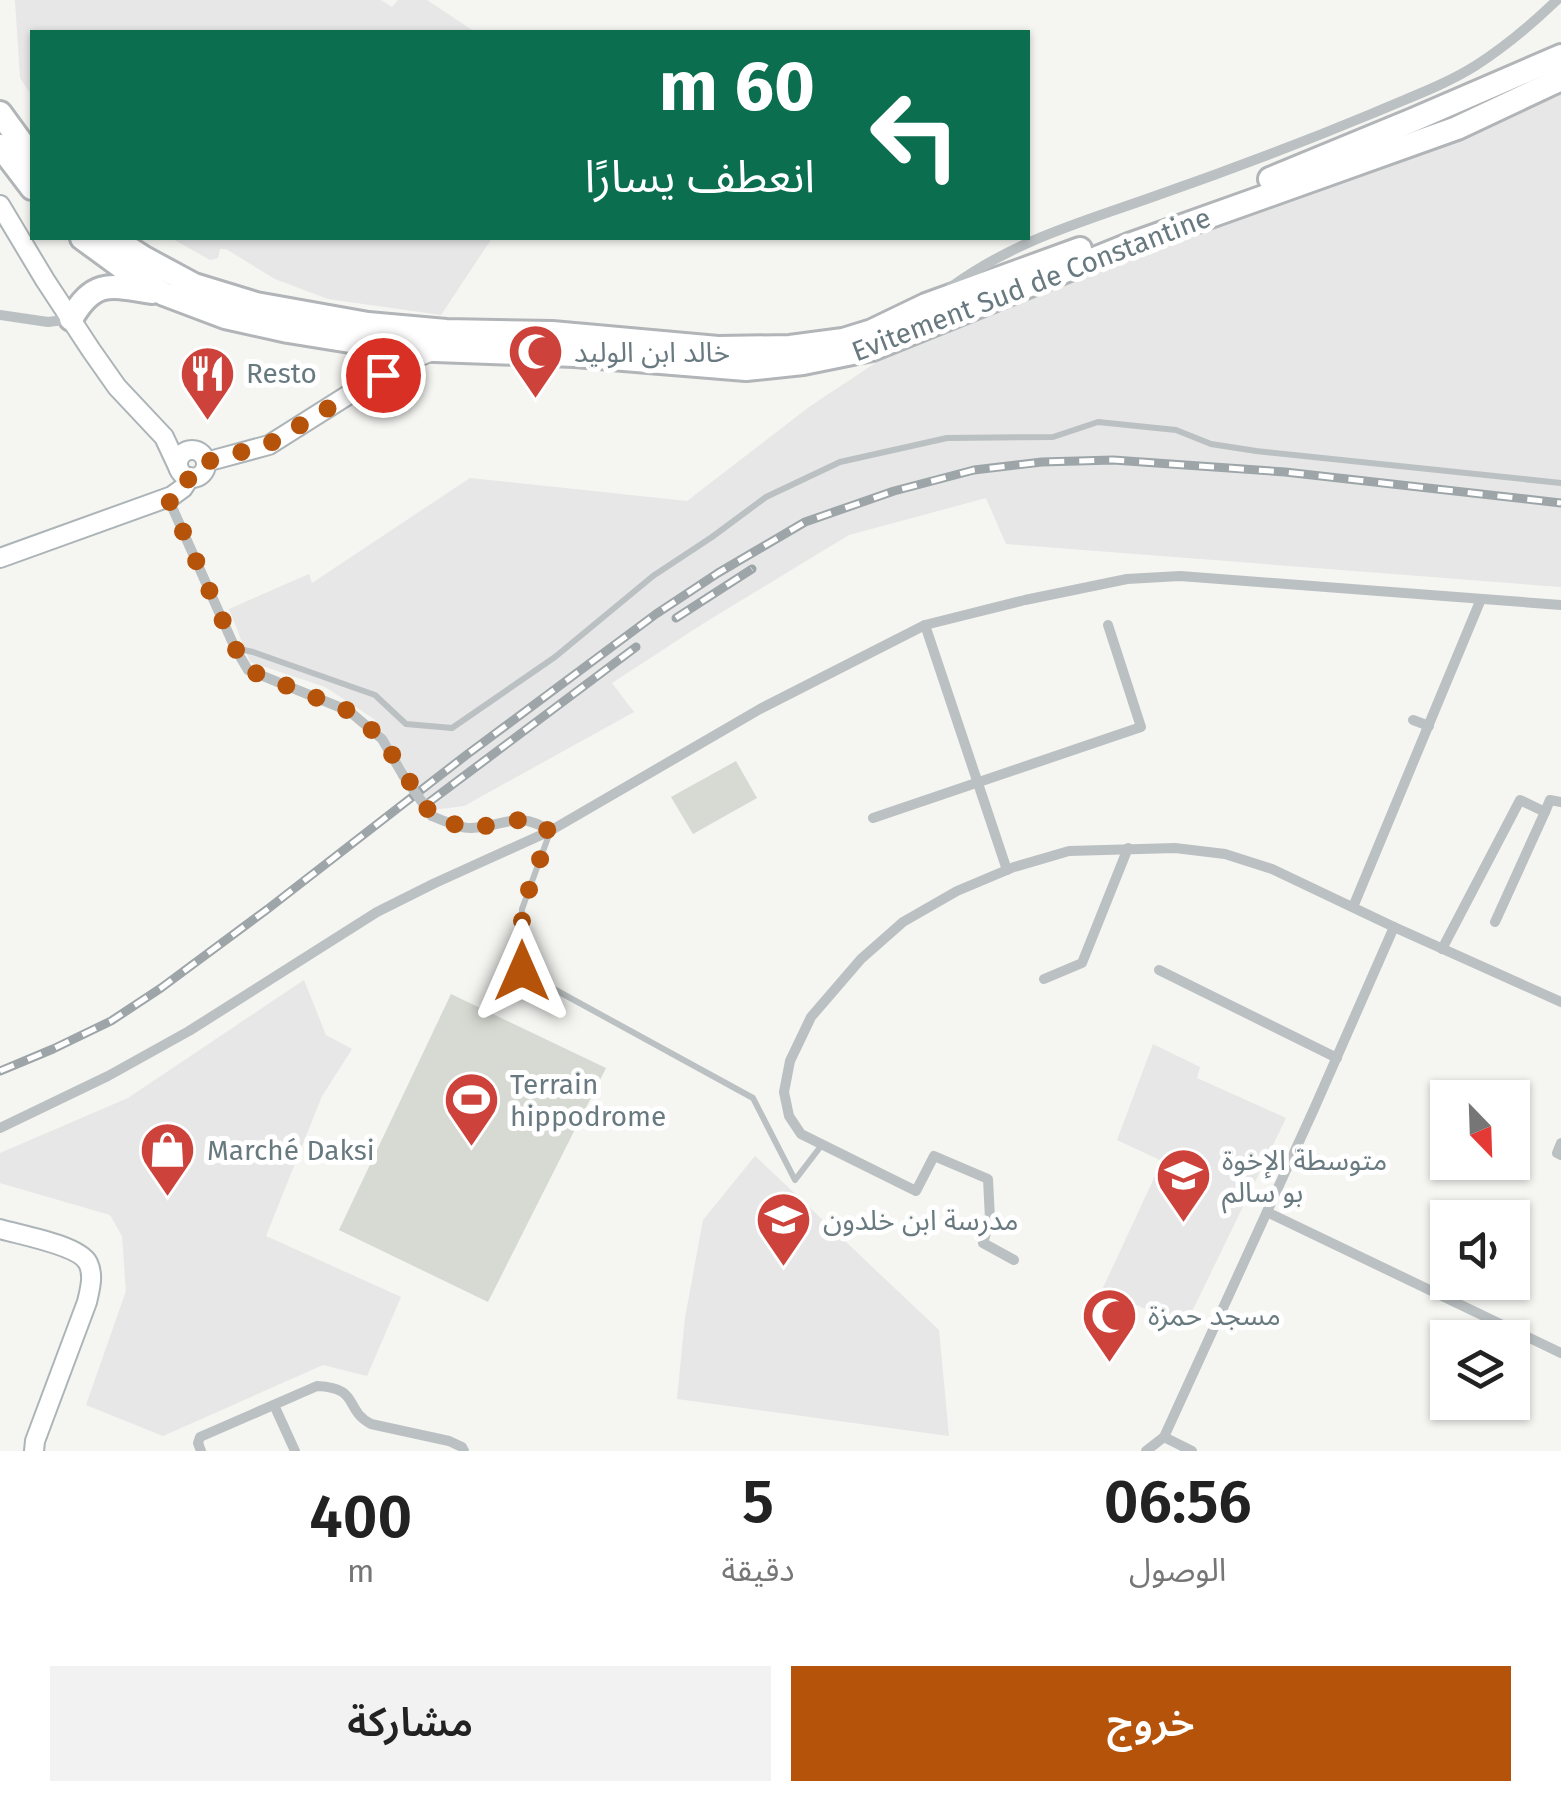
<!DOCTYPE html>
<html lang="ar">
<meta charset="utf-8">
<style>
:root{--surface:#fff;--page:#f2f2f2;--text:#222;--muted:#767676;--accent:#b45309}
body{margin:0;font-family:"Fira Sans","Noto Sans Arabic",sans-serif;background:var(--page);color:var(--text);direction:rtl;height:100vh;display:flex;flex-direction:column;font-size:38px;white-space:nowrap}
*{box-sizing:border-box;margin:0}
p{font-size:32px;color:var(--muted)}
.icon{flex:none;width:55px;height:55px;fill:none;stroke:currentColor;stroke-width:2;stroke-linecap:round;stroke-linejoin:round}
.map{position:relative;height:1451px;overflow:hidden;direction:ltr}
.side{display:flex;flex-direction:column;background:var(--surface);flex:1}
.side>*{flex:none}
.guide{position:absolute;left:30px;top:30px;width:1000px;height:210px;border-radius:0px;box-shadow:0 2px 8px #0004;direction:rtl;background:#0b6e4f;color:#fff;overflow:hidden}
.needle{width:65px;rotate:157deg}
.fabs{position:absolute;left:1430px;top:1080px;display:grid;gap:20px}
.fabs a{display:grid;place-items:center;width:100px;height:100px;border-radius:0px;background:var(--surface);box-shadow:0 2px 8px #0004;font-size:50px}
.pin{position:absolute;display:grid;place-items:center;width:85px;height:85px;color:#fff;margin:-42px;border:5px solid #fff;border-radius:50%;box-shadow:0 2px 10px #0007}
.me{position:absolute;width:110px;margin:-55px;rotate:0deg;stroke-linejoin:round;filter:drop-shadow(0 0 8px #0008)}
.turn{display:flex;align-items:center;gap:35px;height:210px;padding:0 50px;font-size:45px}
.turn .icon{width:130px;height:130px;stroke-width:2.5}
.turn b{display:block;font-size:70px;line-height:85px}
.eta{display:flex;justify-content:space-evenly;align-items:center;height:170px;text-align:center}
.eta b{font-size:60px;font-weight:600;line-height:70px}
.cta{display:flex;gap:20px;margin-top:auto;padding:20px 50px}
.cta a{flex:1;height:115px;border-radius:0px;background:var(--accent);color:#fff;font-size:40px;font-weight:600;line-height:115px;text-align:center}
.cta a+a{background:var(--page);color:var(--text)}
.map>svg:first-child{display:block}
.built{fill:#e6e7e6}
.green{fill:#d6dad2}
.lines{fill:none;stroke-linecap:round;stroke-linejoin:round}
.secondary-casing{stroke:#adb4b7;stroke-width:22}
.trunk-casing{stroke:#b1b5b7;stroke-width:28}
.service{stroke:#bbc0c2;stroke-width:6}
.minor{stroke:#bbc0c2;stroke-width:10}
.secondary{stroke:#fff;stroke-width:18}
.trunk{stroke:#fff;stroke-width:22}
.rail-casing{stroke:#9da5a8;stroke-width:9}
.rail{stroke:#fff;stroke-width:5;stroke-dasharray:15;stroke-linecap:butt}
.minor-bridge{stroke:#bbc0c2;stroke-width:10}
.route{stroke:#b45309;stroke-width:18;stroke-dasharray:0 32.4}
.labels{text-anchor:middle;stroke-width:10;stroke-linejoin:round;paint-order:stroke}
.street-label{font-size:28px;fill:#687980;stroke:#fff}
.poi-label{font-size:28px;fill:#687980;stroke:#fff;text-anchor:start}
</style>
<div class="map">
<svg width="1561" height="1451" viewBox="0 0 1561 1451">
<rect width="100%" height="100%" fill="#f5f5f2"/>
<!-- built -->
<g class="built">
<polygon points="15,0 381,0 392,7 398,0 427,0 475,32 32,32 32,96 20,78"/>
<polygon points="1561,93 1561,587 1006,544 986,498 849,535 704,623 612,683 634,712 464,806 432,810 374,719 325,687 250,662 229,609 309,574 312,583 470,478 687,501 809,407 898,348 948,319 1368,168"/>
<polygon points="171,238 492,238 441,315 328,299 275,279 226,249 220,249 218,258 210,260"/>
<polygon points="304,980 326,1035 352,1049 322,1096 266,1236 401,1297 367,1376 323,1365 163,1436 86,1405 126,1291 122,1236 110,1215 0,1183 0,1153 128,1098"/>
<polygon points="1153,1044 1200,1067 1197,1078 1286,1118 1185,1326 1102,1290 1162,1161 1117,1140"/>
<polygon points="755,1156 939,1330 949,1436 677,1399 685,1318 703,1220"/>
</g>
<!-- green -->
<g class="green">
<polygon points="736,761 757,798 693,834 671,797"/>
<polygon points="451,994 606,1068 488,1302 339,1230"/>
</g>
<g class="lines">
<defs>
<g id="secondary">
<polyline points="0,205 45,280 91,350 117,387 164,437 179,469"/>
<circle cx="192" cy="464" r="14"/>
<polyline points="206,462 269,445 364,385 402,364 432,351"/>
<polyline points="0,558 172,496 183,488 190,477"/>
<path d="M0,1229c20,6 79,16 88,34 6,12 2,26 -1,39l-52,139 -1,10"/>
</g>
<g id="trunk">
<polyline points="0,113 32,157"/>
<polyline points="0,146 32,188"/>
<polyline points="1270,179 1413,120 1561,56"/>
<polyline points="82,238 134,276 164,294 225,317 288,331 381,346 435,350 575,355 746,369 803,363 872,349 1129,245 1457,128 1561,79"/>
<polyline points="113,238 144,258 194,285 256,304 368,324 446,331 552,333 718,348 790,347 843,340 872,331 926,305 1080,249"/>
<path d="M71,319c23,-40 39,-34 81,-27"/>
</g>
</defs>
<!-- secondary casing -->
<use href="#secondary" class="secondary-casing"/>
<!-- trunk casing -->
<use href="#trunk" class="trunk-casing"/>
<!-- service -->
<g class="service">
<polyline points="235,648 253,652 375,695 406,724 452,728 555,657 653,576 712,537 766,497 840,462 947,438 1053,437 1098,422 1176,430 1211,444 1256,451 1561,483"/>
<polyline points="550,832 522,909 521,971 753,1098 795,1180 821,1146"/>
</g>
<!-- minor -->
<g class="minor">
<path d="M951,287c66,-48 132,-65 207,-92 72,-25 143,-52 213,-81 34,-15 72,-28 104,-48 30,-19 56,-41 82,-66"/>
<polyline points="0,315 48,322 71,319"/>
<polyline points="168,498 235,648 248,670 349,711 382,739 403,775"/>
<polyline points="925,625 1007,870"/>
<polyline points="1413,720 1429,726"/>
<path d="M432,816c12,5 27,12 39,12 34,-1 46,-19 79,3"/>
<polyline points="873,818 1141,727 1108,625"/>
<polyline points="1353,907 1481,599"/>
<polyline points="1495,922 1545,812"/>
<polyline points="1442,949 1520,800 1545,812 1550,800 1561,802"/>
<polyline points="1159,970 1337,1058"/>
<polyline points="1044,979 1082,963 1128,848"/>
<polyline points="0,1128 108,1076 189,1031 377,912 435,883 550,831 760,709 925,625 1025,600 1127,579 1180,576 1561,605"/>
<polyline points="1561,1143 1557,1153 1561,1155"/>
<polyline points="1267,1212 1561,1353"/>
<polyline points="1014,1260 983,1243 990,1219 988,1179 934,1156 916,1191 801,1134 789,1116 784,1092 790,1061 811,1017 861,959 903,922 957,891 1014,867 1069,851 1175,848 1225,854 1272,869 1394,927 1561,1002"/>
<polyline points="274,1405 295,1451"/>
<polyline points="1164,1437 1192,1451"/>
<path d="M201,1451l-3,-8 2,-6 117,-51c44,2 26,23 54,38l78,17 13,6 2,4"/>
<polyline points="1146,1451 1164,1437 1314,1109 1394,927"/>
</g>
<!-- secondary -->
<use href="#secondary" class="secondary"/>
<!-- trunk -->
<use href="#trunk" class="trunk"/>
<defs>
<g id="rail">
<polyline points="676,618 752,569"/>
<polyline points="428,803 636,647"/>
<polyline points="0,1071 53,1049 111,1021 161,988 269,908 465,756 656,614 718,573 805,522 894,491 974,470 1042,462 1113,460 1285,472 1561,503"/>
</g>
</defs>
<!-- rail casing -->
<use href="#rail" class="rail-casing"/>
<!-- rail -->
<use href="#rail" class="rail"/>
<!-- minor-bridge -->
<polyline class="minor-bridge" points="403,775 432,816"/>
</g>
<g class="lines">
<!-- route -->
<path class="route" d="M383,375l-114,69 -63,18c0,10 -7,16 -16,15l-10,14 -12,7 67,150 13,22 101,41 17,14 16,14 50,77 36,13 51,-9 16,1 15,11 -28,77v62"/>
</g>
<!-- icons -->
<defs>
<symbol id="mosque-pin" viewBox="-11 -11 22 30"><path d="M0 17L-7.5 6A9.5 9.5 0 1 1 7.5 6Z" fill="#cd433b" stroke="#fff"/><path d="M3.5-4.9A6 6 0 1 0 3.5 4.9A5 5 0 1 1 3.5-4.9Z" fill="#fff"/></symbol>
<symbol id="restaurant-pin" viewBox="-11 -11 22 30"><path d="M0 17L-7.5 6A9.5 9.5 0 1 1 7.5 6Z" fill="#cd433b" stroke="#fff"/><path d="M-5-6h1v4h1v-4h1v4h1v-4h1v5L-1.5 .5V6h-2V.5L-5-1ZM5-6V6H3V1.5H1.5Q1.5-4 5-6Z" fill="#fff"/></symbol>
<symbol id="stadium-pin" viewBox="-11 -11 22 30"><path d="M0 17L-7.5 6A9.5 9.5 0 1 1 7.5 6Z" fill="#cd433b" stroke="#fff"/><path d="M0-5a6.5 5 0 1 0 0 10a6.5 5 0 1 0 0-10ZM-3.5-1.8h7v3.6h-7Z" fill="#fff"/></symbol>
<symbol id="shop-pin" viewBox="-11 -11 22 30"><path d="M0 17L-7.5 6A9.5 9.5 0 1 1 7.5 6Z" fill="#cd433b" stroke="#fff"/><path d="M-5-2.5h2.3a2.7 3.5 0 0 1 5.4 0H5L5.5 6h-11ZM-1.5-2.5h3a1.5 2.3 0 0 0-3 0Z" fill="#fff"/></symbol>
<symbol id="school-pin" viewBox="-11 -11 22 30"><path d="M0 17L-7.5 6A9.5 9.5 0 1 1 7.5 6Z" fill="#cd433b" stroke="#fff"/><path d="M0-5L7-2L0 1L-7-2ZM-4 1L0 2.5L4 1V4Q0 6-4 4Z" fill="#fff"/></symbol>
</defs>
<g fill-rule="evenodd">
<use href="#mosque-pin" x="504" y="320" width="63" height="86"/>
<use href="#restaurant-pin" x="176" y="342" width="63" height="86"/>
<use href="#stadium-pin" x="440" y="1068" width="63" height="86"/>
<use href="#shop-pin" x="136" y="1118" width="63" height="86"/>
<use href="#school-pin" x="1152" y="1144" width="63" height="86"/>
<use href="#school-pin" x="752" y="1188" width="63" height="86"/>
<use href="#mosque-pin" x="1078" y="1284" width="63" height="86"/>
</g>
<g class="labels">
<!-- street labels -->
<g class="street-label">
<text transform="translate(1031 284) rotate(-21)" y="10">Evitement Sud de Constantine</text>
</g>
<!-- poi labels -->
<g class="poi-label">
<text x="574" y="362">خالد ابن الوليد</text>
<text x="246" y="383">Resto</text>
<text x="510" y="1094">Terrain<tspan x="510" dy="32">hippodrome</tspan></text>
<text x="207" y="1160">Marché Daksi</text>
<text x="1222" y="1170">متوسطة الإخوة<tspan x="1222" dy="32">بو سالم</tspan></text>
<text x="823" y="1230">مدرسة ابن خلدون</text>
<text x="1148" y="1325">مسجد حمزة</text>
</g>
</g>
</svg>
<div class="fabs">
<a><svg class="needle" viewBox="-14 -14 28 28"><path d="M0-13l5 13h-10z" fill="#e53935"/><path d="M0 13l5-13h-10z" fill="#767676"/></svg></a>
<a><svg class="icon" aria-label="sound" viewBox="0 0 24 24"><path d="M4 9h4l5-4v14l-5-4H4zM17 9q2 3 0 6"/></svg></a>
<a><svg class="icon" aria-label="layers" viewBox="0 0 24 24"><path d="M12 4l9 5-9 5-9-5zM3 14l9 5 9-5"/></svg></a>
</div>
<div class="pin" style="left:383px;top:375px;background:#d93025"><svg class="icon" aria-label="arrive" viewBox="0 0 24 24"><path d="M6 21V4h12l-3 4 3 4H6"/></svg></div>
<svg class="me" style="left:522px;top:971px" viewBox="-20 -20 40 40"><path d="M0-17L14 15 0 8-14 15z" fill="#b45309" stroke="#fff" stroke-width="4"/></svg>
<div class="guide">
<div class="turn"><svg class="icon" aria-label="left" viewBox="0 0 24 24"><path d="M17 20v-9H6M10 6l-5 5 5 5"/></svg><div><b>60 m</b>انعطف يسارًا</div></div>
</div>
</div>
<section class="side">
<div class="eta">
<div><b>06:56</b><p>الوصول</p></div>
<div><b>5</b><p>دقيقة</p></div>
<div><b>400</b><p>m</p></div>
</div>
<div class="cta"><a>خروج</a><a>مشاركة</a></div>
</section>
